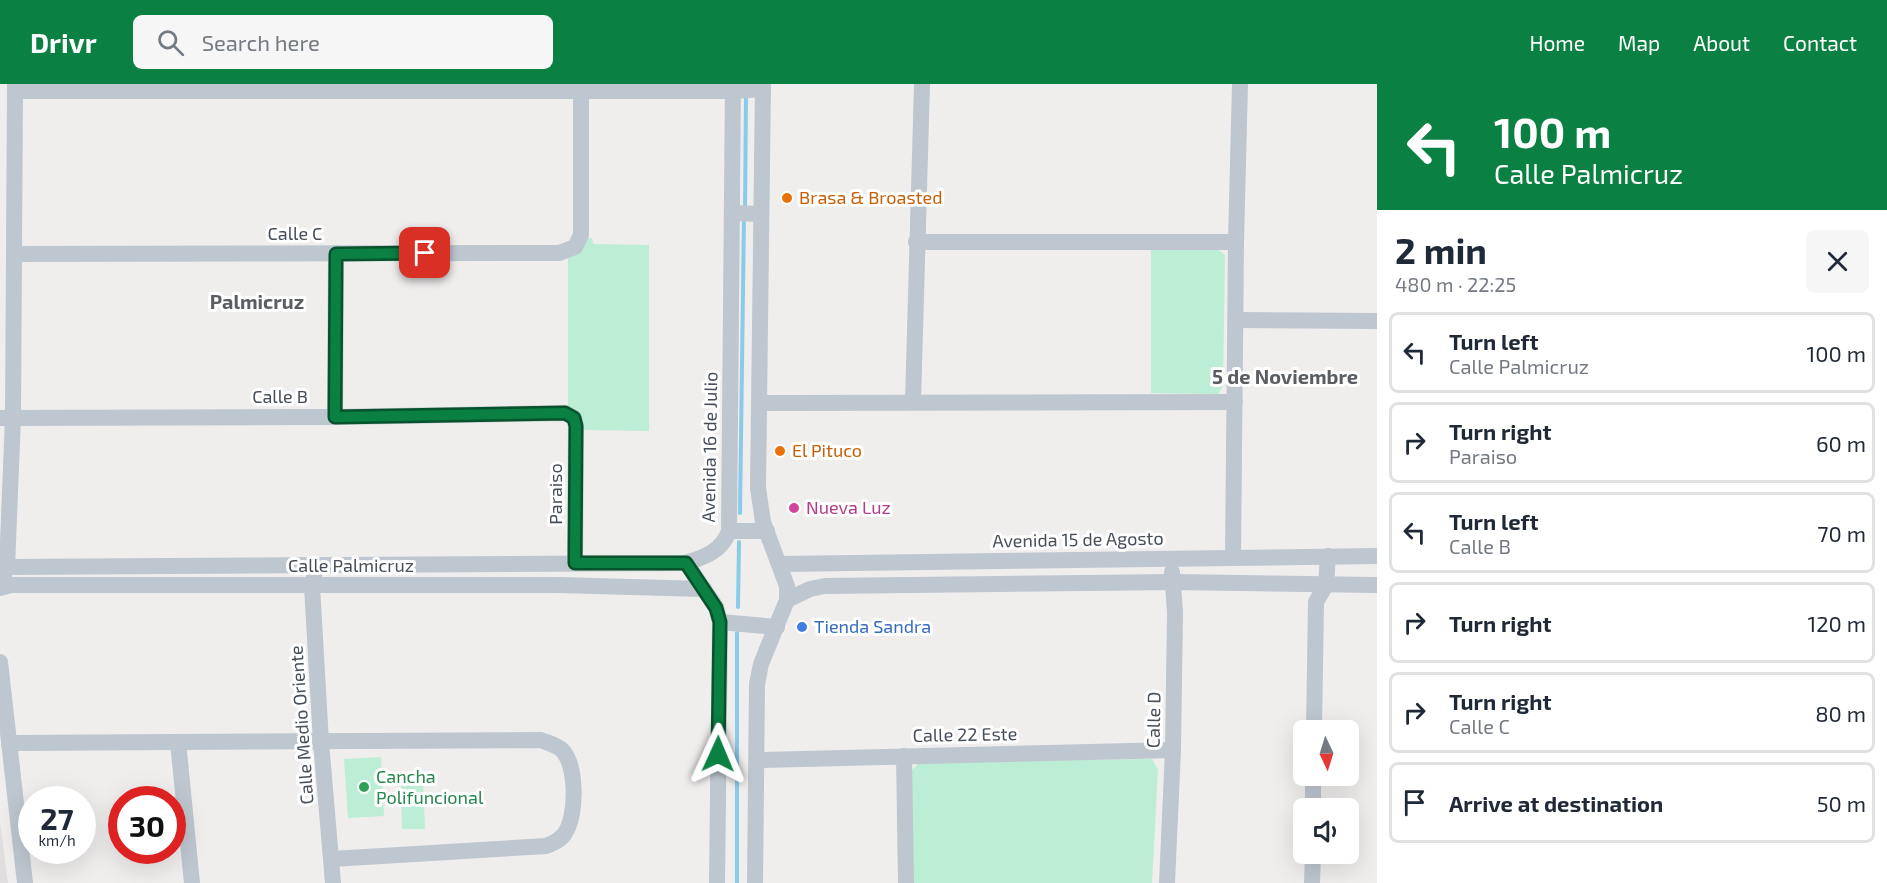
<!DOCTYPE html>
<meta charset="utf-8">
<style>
:root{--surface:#fff;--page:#f6f6f7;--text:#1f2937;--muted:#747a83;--line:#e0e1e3;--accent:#0b8043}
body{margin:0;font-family:"Exo 2",sans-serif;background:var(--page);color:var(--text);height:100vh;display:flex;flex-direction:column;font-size:22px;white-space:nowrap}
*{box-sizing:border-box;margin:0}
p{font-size:20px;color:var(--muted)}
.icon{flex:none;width:33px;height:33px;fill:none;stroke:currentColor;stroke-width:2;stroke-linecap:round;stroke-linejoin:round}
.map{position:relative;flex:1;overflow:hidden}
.details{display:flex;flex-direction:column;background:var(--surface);width:510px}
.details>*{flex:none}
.banner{background:#0b8043;color:#fff;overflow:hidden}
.needle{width:39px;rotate:176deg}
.controls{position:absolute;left:1293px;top:636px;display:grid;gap:12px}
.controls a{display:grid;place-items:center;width:66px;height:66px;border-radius:9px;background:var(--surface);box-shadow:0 6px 24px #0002;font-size:30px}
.speed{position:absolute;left:18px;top:702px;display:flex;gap:12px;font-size:30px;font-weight:700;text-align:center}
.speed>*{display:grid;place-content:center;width:78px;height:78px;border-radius:50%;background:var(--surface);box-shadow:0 6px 24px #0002;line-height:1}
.speed small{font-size:15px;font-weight:400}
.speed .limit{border:9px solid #d22;background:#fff;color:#111}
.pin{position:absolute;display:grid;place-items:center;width:51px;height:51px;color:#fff;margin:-26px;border-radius:12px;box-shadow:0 3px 9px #0006}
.me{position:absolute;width:66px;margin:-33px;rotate:1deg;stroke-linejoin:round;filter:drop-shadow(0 0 4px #0008)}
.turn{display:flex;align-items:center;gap:21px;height:126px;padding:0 18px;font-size:27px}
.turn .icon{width:78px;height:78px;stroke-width:2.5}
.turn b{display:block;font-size:42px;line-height:51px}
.round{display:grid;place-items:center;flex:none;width:63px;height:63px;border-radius:9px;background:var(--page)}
.headline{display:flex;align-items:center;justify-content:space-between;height:102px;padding:0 18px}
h1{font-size:36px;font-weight:700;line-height:45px}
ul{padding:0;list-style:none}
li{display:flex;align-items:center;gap:18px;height:81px;margin:0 12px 9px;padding:0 6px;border:3px solid var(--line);border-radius:9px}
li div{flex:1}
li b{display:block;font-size:22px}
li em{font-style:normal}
header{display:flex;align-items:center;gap:36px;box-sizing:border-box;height:84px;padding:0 30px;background:var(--accent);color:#fff}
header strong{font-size:28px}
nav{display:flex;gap:33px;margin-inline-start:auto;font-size:21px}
.search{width:420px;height:54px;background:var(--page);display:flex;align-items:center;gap:15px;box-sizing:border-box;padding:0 21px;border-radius:9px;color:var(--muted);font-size:22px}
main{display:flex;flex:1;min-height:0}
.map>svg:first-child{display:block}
.education{fill:#e1dedf}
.green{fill:#bbeed4}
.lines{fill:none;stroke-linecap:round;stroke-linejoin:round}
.stream{stroke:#88ccea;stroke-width:4}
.minor{stroke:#bec6cf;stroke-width:16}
.route-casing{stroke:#07532c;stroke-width:15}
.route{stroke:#0b8043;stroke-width:10}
.food-dot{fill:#e8710a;stroke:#fff;stroke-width:2}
.hotel-dot{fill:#d1479c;stroke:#fff;stroke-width:2}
.shop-dot{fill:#3f7fe0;stroke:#fff;stroke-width:2}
.leisure-dot{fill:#2e9e5b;stroke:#fff;stroke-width:2}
.labels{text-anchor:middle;stroke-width:6;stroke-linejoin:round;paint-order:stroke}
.food-label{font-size:18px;fill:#c56008;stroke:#fff;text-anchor:start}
.street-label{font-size:18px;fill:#464e5a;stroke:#fff}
.hotel-label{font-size:18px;fill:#b23c85;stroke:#fff;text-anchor:start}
.shop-label{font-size:18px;fill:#366cbe;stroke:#fff;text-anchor:start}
.leisure-label{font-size:18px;fill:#27864d;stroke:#fff;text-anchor:start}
.neighbourhood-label{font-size:20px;font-weight:bold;fill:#5a5d62;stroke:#fff}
</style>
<header>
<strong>Drivr</strong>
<div class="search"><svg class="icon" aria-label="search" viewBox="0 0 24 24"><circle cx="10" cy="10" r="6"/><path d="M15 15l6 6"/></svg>Search here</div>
<nav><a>Home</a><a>Map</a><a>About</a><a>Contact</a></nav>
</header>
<main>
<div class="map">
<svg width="1377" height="799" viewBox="0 0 1377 799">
<rect width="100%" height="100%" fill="#f0eded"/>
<!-- education -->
<polygon class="education" points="0,738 8,799 0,799"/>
<!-- green -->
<g class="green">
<polygon points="585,154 592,154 593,160 649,161 649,347 582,346 568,325 568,174"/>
<polygon points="1151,165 1217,165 1225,171 1223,302 1218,310 1151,309"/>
<polygon points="381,673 384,732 348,734 344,675"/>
<polygon points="1152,675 1158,686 1152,799 913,799 910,688 920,678"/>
<polygon points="401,698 423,698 425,745 402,745"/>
</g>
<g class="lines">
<!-- stream -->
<g class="stream">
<polyline points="745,125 746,10"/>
<polyline points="740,429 744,133"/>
<polyline points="738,523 739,458"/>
<polyline points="737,799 737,549"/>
</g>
<!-- minor -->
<g class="minor">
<polyline points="15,7 733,7 763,5"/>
<polyline points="732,129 761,130"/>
<polyline points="916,158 1236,158"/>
<polyline points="14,170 559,169 575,163 581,151 581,0"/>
<polyline points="1236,236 1377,237"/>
<polyline points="913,318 922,0"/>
<polyline points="759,319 1235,318"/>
<polyline points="335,333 336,169"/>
<polyline points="0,334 335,333 565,329 574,334 576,342 575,479"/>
<polyline points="729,447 767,447"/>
<polyline points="1233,474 1236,158 1240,0"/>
<polyline points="686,479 716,523 720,538 717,799"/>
<polyline points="780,480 1377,472"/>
<path d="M0,483l686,-4c19,-6 36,-12 43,-32l4,-447"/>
<polyline points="314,492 312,502 321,658 333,799"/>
<polyline points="3,493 7,483 13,334 15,0"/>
<polyline points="0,504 11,501 558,501 704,505"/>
<polyline points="787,516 810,505 825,502 1174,498 1377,501"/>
<polyline points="720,538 777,543"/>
<polyline points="0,578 25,799"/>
<polyline points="1314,646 1316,518 1326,501 1328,472"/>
<polyline points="178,658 192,799"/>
<path d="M9,659l532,-3c7,3 16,5 21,10 15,15 15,66 3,83 -4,7 -11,10 -19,13l-214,13"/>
<polyline points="904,672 906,799"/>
<polyline points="757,676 1173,666"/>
<polyline points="1313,724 1313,692"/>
<polyline points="755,799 757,600 761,580 787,516 787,502 763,438 758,404 763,0"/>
<polyline points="1167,799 1173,666 1175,528 1172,488"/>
<polyline points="1312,799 1313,770"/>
</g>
</g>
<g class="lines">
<defs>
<polyline id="route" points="425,169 336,170 335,333 565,329 574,334 576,342 575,479 686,479 716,524 720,538 718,670"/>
</defs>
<!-- route casing -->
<use href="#route" class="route-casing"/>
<!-- route -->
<use href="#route" class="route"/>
</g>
<!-- markers -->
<g class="food-dot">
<circle cx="787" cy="114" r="6"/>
<circle cx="780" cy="367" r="6"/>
</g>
<circle class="hotel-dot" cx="794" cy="424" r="6"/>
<circle class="shop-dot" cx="802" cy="543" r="6"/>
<circle class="leisure-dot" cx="364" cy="703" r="6"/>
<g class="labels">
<!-- food labels -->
<g class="food-label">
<text x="799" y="120">Brasa &amp; Broasted</text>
<text x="792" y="373">El Pituco</text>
</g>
<!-- street labels -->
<g class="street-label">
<text x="295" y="156">Calle C</text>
<text x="280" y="319">Calle B</text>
<text transform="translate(710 363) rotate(-89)" y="6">Avenida 16 de Julio</text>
<text transform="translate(556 410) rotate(-90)" y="6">Paraiso</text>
<text transform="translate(1078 456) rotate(-1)" y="6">Avenida 15 de Agosto</text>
<text x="351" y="488">Calle Palmicruz</text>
<text transform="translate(1154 636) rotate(-89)" y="6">Calle D</text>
<text transform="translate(302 641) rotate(-94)" y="6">Calle Medio Oriente</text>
<text transform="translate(965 651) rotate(-1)" y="6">Calle 22 Este</text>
</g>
<!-- hotel labels -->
<g class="hotel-label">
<text x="806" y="430">Nueva Luz</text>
</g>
<!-- shop labels -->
<g class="shop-label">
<text x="814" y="549">Tienda Sandra</text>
</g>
<!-- leisure labels -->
<g class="leisure-label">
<text x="376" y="699">Cancha<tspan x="376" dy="21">Polifuncional</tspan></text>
</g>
<!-- neighbourhood labels -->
<g class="neighbourhood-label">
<text x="257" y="225">Palmicruz</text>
<text x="1285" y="300">5 de Noviembre</text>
</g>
</g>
</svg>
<div class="controls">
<a><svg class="needle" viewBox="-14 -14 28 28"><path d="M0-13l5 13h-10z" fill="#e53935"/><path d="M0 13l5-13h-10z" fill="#747a83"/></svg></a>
<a><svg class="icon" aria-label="sound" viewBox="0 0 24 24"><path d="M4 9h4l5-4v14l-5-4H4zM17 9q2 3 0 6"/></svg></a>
</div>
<div class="speed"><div>27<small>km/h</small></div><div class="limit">30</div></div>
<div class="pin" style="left:425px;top:169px;background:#d93025"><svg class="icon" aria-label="arrive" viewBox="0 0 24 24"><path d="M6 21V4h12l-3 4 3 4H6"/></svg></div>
<svg class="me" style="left:718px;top:670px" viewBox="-20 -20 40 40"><path d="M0-17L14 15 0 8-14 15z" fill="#0b8043" stroke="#fff" stroke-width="4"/></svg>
</div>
<section class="details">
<div class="banner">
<div class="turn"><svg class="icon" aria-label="left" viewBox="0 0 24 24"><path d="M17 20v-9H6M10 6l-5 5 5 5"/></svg><div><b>100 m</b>Calle Palmicruz</div></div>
</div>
<div class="headline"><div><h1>2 min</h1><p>480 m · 22:25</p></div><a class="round"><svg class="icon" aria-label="close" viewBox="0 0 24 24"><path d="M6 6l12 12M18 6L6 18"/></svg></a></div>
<ul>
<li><svg class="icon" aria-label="left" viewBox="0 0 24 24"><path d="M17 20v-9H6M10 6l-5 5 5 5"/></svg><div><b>Turn left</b><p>Calle Palmicruz</p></div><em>100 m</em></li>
<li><svg class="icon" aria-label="right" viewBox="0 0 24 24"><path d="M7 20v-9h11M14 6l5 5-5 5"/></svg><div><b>Turn right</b><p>Paraiso</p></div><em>60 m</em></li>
<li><svg class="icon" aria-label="left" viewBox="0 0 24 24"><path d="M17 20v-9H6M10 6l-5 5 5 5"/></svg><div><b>Turn left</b><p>Calle B</p></div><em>70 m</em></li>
<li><svg class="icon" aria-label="right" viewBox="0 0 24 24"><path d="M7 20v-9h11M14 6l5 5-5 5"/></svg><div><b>Turn right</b></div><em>120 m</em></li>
<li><svg class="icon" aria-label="right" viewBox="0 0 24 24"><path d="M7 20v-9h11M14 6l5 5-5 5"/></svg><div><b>Turn right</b><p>Calle C</p></div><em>80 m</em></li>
<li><svg class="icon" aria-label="arrive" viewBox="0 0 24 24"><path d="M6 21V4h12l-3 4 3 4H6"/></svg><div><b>Arrive at destination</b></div><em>50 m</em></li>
</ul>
</section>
</main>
